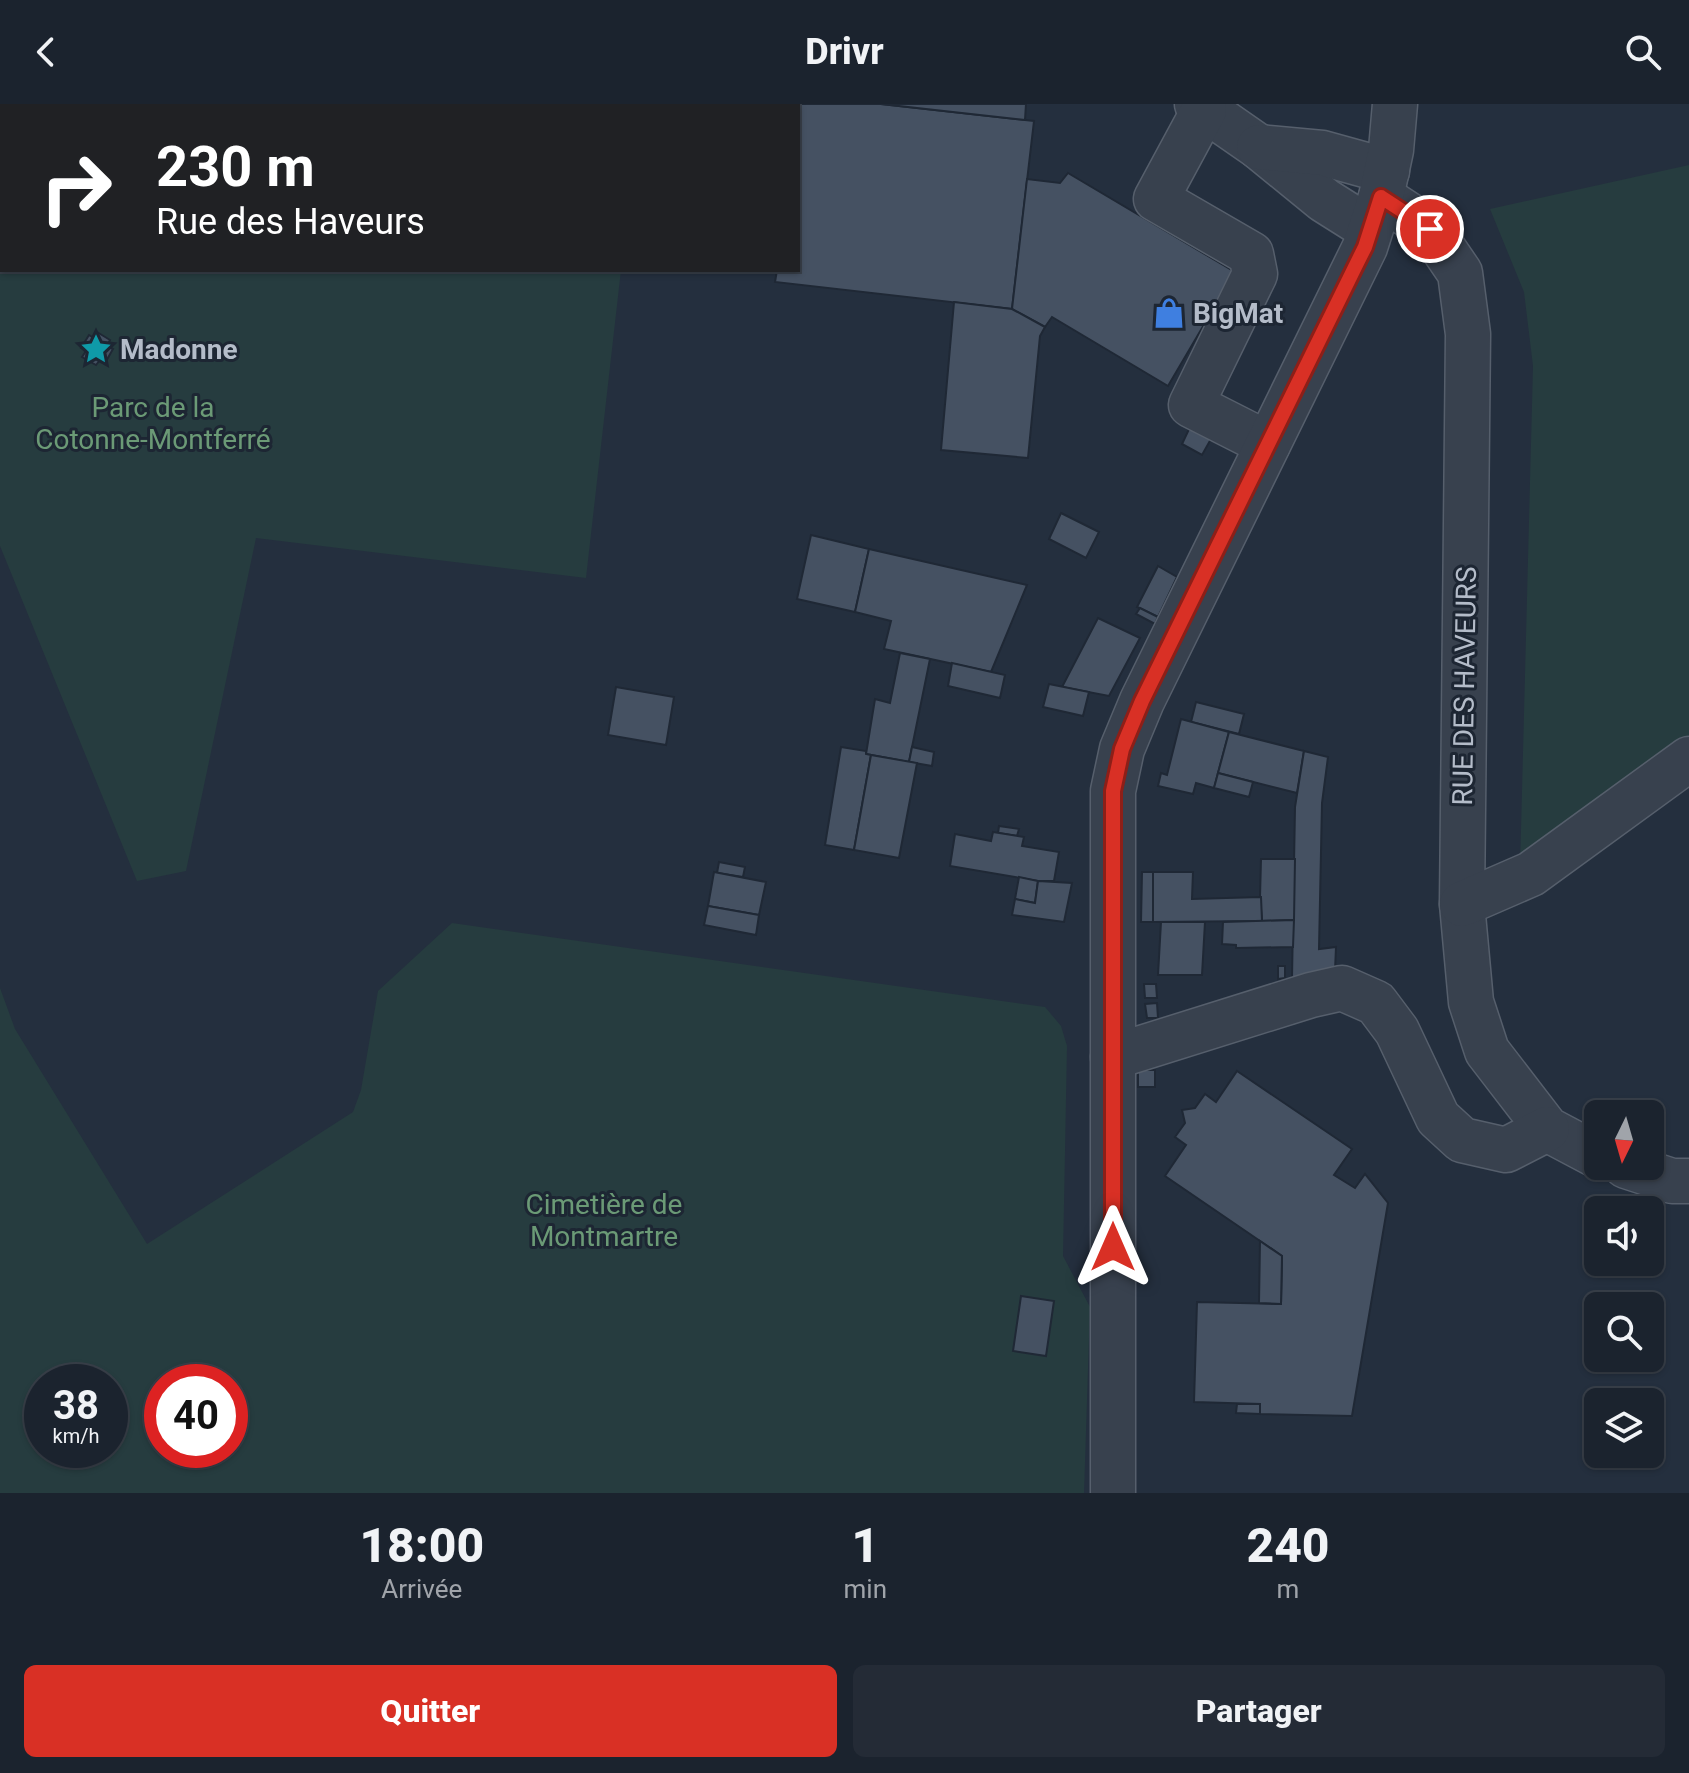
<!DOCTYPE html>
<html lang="fr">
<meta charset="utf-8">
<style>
:root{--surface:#1b232e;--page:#242b36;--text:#f1f3f6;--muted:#a0a4aa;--line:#39404a;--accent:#d93025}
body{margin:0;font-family:Roboto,sans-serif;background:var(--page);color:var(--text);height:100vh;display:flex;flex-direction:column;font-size:30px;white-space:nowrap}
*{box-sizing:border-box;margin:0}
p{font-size:26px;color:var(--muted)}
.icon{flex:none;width:44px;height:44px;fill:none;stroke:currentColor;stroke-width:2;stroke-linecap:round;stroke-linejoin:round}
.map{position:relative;height:1389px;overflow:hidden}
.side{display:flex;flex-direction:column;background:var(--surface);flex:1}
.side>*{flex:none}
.guide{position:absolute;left:0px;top:0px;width:800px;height:168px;box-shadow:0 2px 6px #0004,0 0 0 2px var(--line);background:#202124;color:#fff;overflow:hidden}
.needle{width:52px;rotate:185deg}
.fabs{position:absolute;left:1584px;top:996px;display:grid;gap:16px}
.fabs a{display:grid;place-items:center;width:80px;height:80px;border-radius:12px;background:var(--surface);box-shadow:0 2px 6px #0004,0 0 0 2px var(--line);font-size:40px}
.speed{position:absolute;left:24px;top:1260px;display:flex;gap:16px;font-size:40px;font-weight:700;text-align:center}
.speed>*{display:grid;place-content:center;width:104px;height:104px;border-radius:50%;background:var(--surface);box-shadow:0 2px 6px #0004,0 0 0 2px var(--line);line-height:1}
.speed small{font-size:20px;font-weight:400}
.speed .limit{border:12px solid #d22;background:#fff;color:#111}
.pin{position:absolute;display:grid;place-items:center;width:68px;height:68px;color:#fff;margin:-34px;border:4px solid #fff;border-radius:50%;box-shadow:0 2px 8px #0007}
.me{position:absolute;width:88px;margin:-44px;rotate:0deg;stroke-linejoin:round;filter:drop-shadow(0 0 6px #0008)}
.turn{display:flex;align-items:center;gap:28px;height:168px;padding:0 24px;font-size:36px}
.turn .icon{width:104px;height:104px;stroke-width:2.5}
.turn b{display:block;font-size:56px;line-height:68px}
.eta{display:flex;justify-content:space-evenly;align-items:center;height:136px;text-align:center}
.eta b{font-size:48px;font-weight:800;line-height:56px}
.action{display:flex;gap:16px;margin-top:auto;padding:16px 24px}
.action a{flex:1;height:92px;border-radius:12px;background:var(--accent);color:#fff;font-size:32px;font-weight:800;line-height:92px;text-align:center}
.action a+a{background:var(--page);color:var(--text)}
header{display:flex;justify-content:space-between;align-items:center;height:104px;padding:0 24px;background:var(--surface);font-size:36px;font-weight:800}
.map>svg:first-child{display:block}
.green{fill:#263c3f;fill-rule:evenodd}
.building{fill:#455162;stroke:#1f2835;stroke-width:2}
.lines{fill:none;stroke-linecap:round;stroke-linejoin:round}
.minor-casing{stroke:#565f6c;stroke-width:47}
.minor{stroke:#38414e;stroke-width:44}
.route-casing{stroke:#8d1f18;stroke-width:20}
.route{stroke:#d93025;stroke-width:14}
.labels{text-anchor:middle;stroke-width:6;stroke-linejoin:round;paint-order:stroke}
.poi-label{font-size:28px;font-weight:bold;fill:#b4bcc9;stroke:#1d2633;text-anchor:start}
.park-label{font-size:28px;fill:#6b9a76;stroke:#1d2633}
.street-label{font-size:28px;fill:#b4bcc9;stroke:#1d2633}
</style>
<header><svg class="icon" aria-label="back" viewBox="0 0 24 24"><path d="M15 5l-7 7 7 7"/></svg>Drivr<svg class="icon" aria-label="search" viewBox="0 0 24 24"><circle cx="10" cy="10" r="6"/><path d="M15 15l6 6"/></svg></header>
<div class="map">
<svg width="1689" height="1389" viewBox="0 0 1689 1389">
<rect width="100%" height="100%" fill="#242f3e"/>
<!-- green -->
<g class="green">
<polygon points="0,0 640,0 640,2 2,2 2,166 621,166 586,474 256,434 186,767 137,777 0,442"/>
<polygon points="1689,61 1689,641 1520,764 1533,262 1524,188 1490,105"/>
<path d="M452,819l593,84 16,19 6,20 -4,210 27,51 -6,186h-1084v-505l15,41 132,215 206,-132 8,-22 17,-99zM42,1278h68v68h-68zM162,1278h68v68h-68z"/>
</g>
<!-- building -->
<g class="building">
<polygon points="796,0 881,0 1034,17 1012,205 775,178 777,166 798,166 798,2 796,2"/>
<polygon points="881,0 1026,0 1025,16"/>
<polygon points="1068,69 1235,168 1168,282 1052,213 1045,223 1012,205 1027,75 1060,79"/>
<polygon points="954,198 1012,205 1045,223 1040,232 1028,354 941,346"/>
<polygon points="97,228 110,236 107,242 113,245 105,259 100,256 96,261 82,253 86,247 81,244 89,231 94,234"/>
<polygon points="1190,323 1211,335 1202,351 1182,340"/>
<polygon points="1061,409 1099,428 1086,454 1049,435"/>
<polygon points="811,431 869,445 855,508 797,495"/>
<polygon points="869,445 1027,481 991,568 884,545 891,517 855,508"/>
<polygon points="1158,462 1177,473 1158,513 1137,503"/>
<polygon points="1140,504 1158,513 1155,520 1136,510"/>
<polygon points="1098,514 1140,534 1109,592 1062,583"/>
<polygon points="900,549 930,555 909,658 866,650 875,595 890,599"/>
<polygon points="952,559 1005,571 1000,594 948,582"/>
<polygon points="1049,580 1089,588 1083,612 1043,603"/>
<polygon points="616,583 674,593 666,641 608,631"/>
<polygon points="1196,598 1244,610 1239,630 1191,618"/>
<polygon points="1181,615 1229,628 1214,684 1196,679 1193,690 1158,682 1161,669 1167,671"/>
<polygon points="1229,628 1304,647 1297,689 1218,669"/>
<polygon points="841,643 866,647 866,650 871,651 854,746 825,741"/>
<polygon points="912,643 934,648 932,662 909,658"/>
<polygon points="1304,647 1328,653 1322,699 1319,845 1336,843 1335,867 1292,874 1295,703"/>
<polygon points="871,651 917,659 899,754 854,746"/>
<polygon points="1218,669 1253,678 1249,693 1214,684"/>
<polygon points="999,722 1019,725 1017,732 998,729"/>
<polygon points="993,728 1024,733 1022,742 1059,748 1054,777 1038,777 950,762 955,730 991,737"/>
<polygon points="1261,755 1295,755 1294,816 1262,817 1260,793"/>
<polygon points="719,758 745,763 743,773 717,769"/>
<polygon points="714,768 766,778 759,811 708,802"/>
<polygon points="1142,768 1153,768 1153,818 1141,818"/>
<polygon points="1153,768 1193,768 1192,795 1261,793 1262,817 1153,818"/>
<polygon points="1019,773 1038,777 1035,799 1015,795"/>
<polygon points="1038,777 1072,779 1064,818 1012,811 1015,795 1035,799"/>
<polygon points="708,802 759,811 756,831 704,821"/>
<polygon points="1294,816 1293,843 1236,844 1236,841 1222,840 1223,818"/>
<polygon points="1161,818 1205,818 1202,871 1158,871"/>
<polygon points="1278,862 1285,862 1285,874 1278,875"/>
<polygon points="1144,880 1156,880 1157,894 1145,894"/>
<polygon points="1157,899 1158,914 1147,914 1145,900"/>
<rect x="1138" y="966" width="17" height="17"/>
<polygon points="1237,967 1352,1045 1334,1071 1355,1084 1365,1070 1388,1099 1352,1312 1260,1310 1260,1300 1194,1298 1197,1198 1281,1200 1282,1152 1165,1072 1186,1041 1175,1033 1185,1019 1182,1006 1195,1004 1205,990 1216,998"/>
<polygon points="1260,1137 1282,1152 1281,1200 1259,1199"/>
<polygon points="1021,1192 1054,1197 1046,1252 1013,1247"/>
<polygon points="1237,1300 1260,1300 1260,1310 1236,1309"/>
</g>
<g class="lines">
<defs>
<g id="minor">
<polyline points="1197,0 1259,43 1324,96 1370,125"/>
<polyline points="1204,6 1156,95 1251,150 1255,170 1191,301 1268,340"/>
<polyline points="1259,43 1322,49 1387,67"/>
<polyline points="1381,93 1430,125 1460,169 1468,230 1462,800 1471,898 1487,947 1547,1025 1598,1052"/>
<polyline points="1462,800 1531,770 1689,655"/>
<polyline points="1113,953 1311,891 1342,884 1376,899 1397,927 1438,1014 1462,1036 1506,1046 1547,1025"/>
<polyline points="1626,1062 1672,1077 1689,1077"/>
<polyline points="1113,1389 1113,687 1122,645 1142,597 1365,143 1381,93 1391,46 1395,0"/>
</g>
</defs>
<!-- minor casing -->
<use href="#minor" class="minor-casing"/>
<!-- minor -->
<use href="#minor" class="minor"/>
</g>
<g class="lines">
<defs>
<polyline id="route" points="1113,1143 1113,687 1122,645 1142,597 1357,159 1365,143 1381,93 1430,125"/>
</defs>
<!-- route casing -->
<use href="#route" class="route-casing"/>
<!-- route -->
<use href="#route" class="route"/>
</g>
<!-- icons -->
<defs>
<symbol id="shop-bare" viewBox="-9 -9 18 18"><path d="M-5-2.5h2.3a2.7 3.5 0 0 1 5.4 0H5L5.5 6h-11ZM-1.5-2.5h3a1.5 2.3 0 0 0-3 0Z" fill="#3f7fe0" stroke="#1d2633" stroke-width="2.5" paint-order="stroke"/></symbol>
<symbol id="sight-bare" viewBox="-9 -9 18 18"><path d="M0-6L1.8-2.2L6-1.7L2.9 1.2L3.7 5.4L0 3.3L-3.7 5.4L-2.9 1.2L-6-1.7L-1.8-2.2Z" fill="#0f9aa8" stroke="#1d2633" stroke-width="2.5" paint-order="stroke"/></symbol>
</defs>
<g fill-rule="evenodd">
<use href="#shop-bare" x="1147" y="187" width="44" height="44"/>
<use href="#sight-bare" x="74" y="223" width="44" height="44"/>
</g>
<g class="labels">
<!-- poi labels -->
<g class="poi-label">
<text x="1193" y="219">BigMat</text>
<text x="120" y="255">Madonne</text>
</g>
<!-- park labels -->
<g class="park-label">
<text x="153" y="313">Parc de la<tspan x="153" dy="32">Cotonne-Montferré</tspan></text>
<text x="604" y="1110">Cimetière de<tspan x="604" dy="32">Montmartre</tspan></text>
</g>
<!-- street labels -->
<g class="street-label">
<text transform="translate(1464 582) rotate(-89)" y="10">RUE DES HAVEURS</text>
</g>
</g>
</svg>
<div class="fabs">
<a><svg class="needle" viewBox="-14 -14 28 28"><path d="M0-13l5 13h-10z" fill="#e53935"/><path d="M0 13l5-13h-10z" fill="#a0a4aa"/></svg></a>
<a><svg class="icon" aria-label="sound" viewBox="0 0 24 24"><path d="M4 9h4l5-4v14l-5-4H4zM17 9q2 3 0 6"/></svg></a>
<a><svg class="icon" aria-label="search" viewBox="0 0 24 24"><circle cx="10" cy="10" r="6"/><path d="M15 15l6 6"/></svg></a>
<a><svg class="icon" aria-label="layers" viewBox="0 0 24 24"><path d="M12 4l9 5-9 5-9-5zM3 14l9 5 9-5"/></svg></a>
</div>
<div class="speed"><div>38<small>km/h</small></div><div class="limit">40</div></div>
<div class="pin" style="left:1430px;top:125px;background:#d93025"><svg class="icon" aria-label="arrive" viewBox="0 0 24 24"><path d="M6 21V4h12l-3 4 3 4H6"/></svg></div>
<svg class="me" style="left:1113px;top:1143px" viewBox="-20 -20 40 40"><path d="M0-17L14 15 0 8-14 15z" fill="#d93025" stroke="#fff" stroke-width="4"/></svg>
<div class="guide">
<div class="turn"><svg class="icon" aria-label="right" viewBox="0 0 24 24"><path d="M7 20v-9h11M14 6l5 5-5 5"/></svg><div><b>230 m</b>Rue des Haveurs</div></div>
</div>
</div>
<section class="side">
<div class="eta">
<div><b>18:00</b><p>Arrivée</p></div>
<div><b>1</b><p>min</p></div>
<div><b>240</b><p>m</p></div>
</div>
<div class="action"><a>Quitter</a><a>Partager</a></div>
</section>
